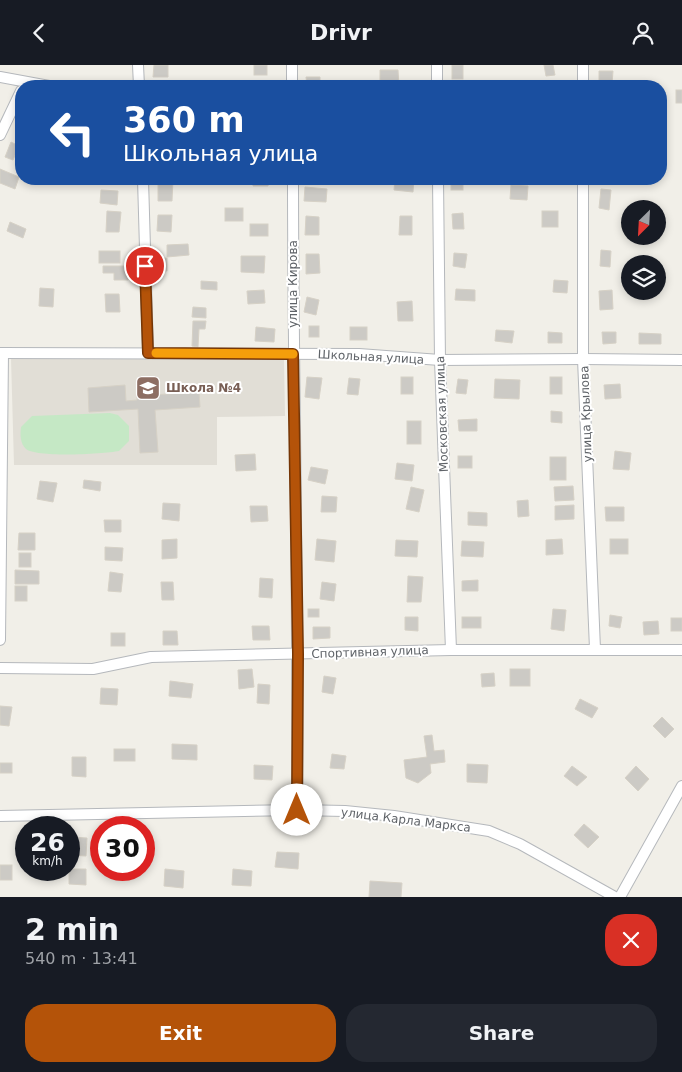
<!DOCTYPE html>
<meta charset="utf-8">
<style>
:root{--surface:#171b24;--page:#242831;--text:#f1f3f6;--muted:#9ea1a6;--accent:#b45309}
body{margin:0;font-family:"DejaVu Sans",sans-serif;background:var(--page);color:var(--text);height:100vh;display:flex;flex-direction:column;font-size:19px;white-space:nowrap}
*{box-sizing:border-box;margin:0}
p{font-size:16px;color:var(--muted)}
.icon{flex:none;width:28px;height:28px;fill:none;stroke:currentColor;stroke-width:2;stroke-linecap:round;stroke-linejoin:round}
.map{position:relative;height:832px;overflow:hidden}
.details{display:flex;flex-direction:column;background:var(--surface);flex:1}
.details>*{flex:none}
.top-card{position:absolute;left:15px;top:15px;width:652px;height:105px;border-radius:20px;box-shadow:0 2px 8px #0003;background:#1a4fa0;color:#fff;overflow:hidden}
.needle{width:32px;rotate:204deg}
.tools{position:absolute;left:621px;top:135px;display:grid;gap:10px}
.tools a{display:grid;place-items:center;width:45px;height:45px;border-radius:50%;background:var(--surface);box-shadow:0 2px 8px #0003;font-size:25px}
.speed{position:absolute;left:15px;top:751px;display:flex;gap:10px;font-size:25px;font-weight:700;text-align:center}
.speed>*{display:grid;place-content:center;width:65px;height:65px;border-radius:50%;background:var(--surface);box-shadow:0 2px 8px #0003;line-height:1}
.speed small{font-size:12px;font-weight:400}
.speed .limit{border:8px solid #d22;background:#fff;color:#111}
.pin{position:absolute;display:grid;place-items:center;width:42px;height:42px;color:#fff;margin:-21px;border:2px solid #fff;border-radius:50%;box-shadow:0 1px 5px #0007}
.me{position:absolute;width:55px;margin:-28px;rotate:0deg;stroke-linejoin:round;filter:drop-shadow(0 0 4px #0008)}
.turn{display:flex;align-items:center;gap:18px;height:105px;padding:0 25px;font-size:22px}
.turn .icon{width:65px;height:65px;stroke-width:2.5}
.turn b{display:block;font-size:35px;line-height:42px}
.round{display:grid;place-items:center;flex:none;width:52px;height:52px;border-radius:20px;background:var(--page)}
.head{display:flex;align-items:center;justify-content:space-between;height:85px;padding:0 25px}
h1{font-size:30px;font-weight:800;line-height:38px}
.button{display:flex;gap:10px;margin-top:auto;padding:10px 25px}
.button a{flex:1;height:58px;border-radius:20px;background:var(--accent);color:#fff;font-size:20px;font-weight:800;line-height:58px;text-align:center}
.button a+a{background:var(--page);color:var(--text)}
header{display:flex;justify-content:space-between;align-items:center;height:65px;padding:0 25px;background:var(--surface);font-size:22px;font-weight:800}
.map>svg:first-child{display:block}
.education{fill:#e1ded6}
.green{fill:#c5e8c5}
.building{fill:#cccac5;stroke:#d6d1c6}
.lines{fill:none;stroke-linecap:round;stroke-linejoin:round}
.street-casing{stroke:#b5b8bc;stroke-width:12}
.street{stroke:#fff;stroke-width:10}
.route-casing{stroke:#753606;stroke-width:12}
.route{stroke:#b45309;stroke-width:9}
.slow{stroke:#f59e0b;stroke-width:9}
.labels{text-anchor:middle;stroke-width:4;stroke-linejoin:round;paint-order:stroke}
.street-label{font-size:12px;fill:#5f6368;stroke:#fff}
.education-label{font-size:12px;font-weight:bold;fill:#785e54;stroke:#fff;text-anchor:start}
</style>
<header><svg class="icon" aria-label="back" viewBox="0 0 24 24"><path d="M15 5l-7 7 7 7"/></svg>Drivr<svg class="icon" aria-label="person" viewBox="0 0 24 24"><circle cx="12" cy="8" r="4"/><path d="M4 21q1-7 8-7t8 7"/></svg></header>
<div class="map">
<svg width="682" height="832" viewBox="0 0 682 832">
<rect width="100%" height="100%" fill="#f1efe8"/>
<!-- education -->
<polygon class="education" points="11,293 284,295 285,351 217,352 217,400 14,400"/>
<!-- green -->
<path class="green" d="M110,348l8,2 11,11v15l-10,10c-15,3 -82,7 -93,-2 -6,-6 -6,-14 -5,-22l11,-11z"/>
<!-- building -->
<g class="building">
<polygon points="154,0 168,0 168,12 153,12"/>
<rect x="254" y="0" width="13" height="10"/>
<rect x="452" y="0" width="11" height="14"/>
<polygon points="544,0 553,0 555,10 546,11"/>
<polygon points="380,5 398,5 399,21 380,21"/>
<polygon points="599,6 613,6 612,19 599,18"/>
<polygon points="306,12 320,12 320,21 307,21"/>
<rect x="676" y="25" width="6" height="13"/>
<polygon points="11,77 19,81 13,95 5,92"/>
<polygon points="0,104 19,112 15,124 0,118"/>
<polygon points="158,114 173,114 172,136 158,136"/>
<polygon points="253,114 269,114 268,121 253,121"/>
<polygon points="395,114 414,114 413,127 394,125"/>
<rect x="451" y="114" width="12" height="11"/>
<polygon points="511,120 528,121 527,135 510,134"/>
<polygon points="305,122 327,124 326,137 304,136"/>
<polygon points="601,124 611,125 609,145 599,143"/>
<polygon points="101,125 118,126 117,140 100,138"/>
<rect x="225" y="143" width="18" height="13"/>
<polygon points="107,146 121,147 119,167 106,167"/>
<rect x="542" y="146" width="16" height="16"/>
<polygon points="463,148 464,164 453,164 452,149"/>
<polygon points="158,150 172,150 171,167 157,166"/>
<polygon points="306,151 319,152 319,170 305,170"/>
<polygon points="400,151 412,151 412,170 399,170"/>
<polygon points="10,157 26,164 23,173 7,166"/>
<rect x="250" y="159" width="18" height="12"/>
<polygon points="188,179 189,190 167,192 167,180"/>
<polygon points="601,185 611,186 610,202 600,201"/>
<rect x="99" y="186" width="21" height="12"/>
<polygon points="454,188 467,189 465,203 453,201"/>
<polygon points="306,189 319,189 320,208 306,209"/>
<polygon points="241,191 265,191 264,208 241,207"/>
<polygon points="156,193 167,193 167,206 156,205"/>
<polygon points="103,201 128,201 128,215 114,215 114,208 103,208"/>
<polygon points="554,215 568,216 567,228 553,227"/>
<polygon points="201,216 217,217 217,225 201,224"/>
<polygon points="40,223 54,224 53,242 39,241"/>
<polygon points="456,224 475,225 475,236 455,235"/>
<polygon points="264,225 265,238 248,239 247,226"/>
<polygon points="612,225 613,244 600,245 599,226"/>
<polygon points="105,229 119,229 120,247 106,247"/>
<polygon points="307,232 319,235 316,250 304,247"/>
<polygon points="412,236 413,256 398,256 397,237"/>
<polygon points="193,242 206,243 206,253 192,252"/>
<polygon points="193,256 206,256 205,264 199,264 198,282 192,281"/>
<rect x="309" y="261" width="10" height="11"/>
<polygon points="256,262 275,264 274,277 255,276"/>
<rect x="350" y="262" width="17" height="13"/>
<polygon points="496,265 514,266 512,278 495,276"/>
<polygon points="548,267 562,268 562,278 548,278"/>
<polygon points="602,267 616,267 616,278 603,279"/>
<polygon points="639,268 661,269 661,279 639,279"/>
<polygon points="307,312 322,313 319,334 305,332"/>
<rect x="401" y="312" width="12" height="17"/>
<rect x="550" y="312" width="12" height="17"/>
<polygon points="349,313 360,314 358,330 347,329"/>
<polygon points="458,314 468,315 466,329 456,328"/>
<polygon points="495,314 520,315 519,334 494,333"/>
<polygon points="620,319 621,333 605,334 604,320"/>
<polygon points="125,320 126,336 137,335 137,331 199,327 200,342 155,345 158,387 140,388 138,344 89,347 88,323"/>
<polygon points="551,346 562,347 562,358 551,357"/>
<polygon points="477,354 477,366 459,366 458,355"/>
<rect x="407" y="356" width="14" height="23"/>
<polygon points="615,386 631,388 629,405 613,404"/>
<polygon points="255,389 256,405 236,406 235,390"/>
<rect x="458" y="391" width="14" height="12"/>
<rect x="550" y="392" width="16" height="23"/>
<polygon points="397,398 414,400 412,416 395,414"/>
<polygon points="311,402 328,405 325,419 308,415"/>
<polygon points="84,415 101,417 100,426 83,423"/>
<polygon points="40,416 57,418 53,437 37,434"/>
<polygon points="573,421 574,435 555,436 554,422"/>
<polygon points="411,422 424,425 419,447 406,444"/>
<polygon points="322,431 337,432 336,447 321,447"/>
<polygon points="528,435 529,451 518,452 517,436"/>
<polygon points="163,438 180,439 179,456 162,454"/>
<polygon points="574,440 574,454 555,455 555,441"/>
<polygon points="250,441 267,441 268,456 251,457"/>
<polygon points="605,442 624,442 624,456 606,456"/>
<polygon points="468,447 487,448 487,461 468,460"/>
<polygon points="104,455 121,455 121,467 105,467"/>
<polygon points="19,468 35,468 35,485 18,485"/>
<polygon points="177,474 177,493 162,494 162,475"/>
<polygon points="317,474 336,476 334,497 315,495"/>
<polygon points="562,474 563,489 546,490 546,475"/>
<rect x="610" y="474" width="18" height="15"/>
<polygon points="396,475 418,476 417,492 395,491"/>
<polygon points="462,476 484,477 483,492 461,491"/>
<polygon points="105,482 123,483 122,496 105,495"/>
<rect x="19" y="488" width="12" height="14"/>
<polygon points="15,505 39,506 39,519 15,519"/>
<polygon points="110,507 123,509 121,527 108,526"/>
<polygon points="408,511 423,512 421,537 407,537"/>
<polygon points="260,513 273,514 272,533 259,532"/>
<polygon points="478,515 478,526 462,526 462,516"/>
<polygon points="161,517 173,517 174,535 162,535"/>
<polygon points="322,517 336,519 334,536 320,534"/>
<rect x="15" y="521" width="12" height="15"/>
<rect x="308" y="544" width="11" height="8"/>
<polygon points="553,544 566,545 564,566 551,564"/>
<polygon points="610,550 622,552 620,563 609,561"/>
<polygon points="405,552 418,552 418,566 405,565"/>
<rect x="462" y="552" width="19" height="11"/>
<rect x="671" y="553" width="11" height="13"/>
<polygon points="658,556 659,569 644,570 643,557"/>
<polygon points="252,561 269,561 270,575 253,575"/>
<polygon points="313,562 330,562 330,573 313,574"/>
<polygon points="163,566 177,566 178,580 163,580"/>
<rect x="111" y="568" width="14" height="13"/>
<polygon points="252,604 254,622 239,624 238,605"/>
<rect x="510" y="604" width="20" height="17"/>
<polygon points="494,608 495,621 482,622 481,609"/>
<polygon points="324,611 336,613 333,629 322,627"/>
<polygon points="170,616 193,619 191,633 169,631"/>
<polygon points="258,619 270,620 269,639 257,638"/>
<polygon points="101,623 118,624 117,640 100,639"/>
<polygon points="580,634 598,643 592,653 575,644"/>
<polygon points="0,641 12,642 9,661 0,660"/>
<polygon points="662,652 674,664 665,673 653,661"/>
<polygon points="432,670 434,686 444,685 445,697 430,699 431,708 418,718 406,713 404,695 427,692 424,671"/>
<polygon points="172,679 197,680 197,695 172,694"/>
<rect x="114" y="684" width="21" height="12"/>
<polygon points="332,689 346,691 344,704 330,703"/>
<polygon points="72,692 86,692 86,712 72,711"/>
<rect x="0" y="698" width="12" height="10"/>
<polygon points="467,699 488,700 487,718 467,717"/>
<polygon points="254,700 273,701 272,715 254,714"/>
<polygon points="572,701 587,712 577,721 564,711"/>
<polygon points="636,701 649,714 638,726 625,713"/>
<polygon points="584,759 599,772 588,783 574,770"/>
<polygon points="70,772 87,773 86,791 69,790"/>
<polygon points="277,787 299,788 298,804 275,802"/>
<rect x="0" y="800" width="12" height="15"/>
<polygon points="69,804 86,804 86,820 69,819"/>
<polygon points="165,804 184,806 183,823 164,821"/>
<polygon points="233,804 252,806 251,821 232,820"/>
<polygon points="370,816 402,818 401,832 369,832"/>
</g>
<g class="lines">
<defs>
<g id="street">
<polyline points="138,0 139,21"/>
<polyline points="292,0 292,21"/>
<polyline points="437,0 437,21"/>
<polyline points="583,0 583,21"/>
<polyline points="0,12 49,21"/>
<polyline points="0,70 21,26"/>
<polyline points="143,114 148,287"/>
<path d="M293,114c0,210 6,421 4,631"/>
<polyline points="438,114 440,295 451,585"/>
<polyline points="583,114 583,294 595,584"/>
<polyline points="0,288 359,289 440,295 583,294 682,295"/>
<polyline points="0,575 3,288"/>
<polyline points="0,603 93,604 151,592 451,585 682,585"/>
<polyline points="0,751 297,745 345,746 394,751 489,766 520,779 615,832"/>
<polyline points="620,832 682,721"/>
</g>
</defs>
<!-- street casing -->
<use href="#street" class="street-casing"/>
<!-- street -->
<use href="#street" class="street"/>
</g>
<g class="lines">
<defs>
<polyline id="route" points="145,201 148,288 293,289 298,589 297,745"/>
</defs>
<!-- route casing -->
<use href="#route" class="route-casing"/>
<!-- route -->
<use href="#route" class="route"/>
<!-- slow -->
<polyline class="slow" points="156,288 293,289"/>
</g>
<!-- icons -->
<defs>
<symbol id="school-square" viewBox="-11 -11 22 22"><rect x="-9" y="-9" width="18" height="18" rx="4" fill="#8d6e63" stroke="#fff"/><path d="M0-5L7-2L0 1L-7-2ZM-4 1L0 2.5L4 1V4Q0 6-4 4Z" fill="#fff"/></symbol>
</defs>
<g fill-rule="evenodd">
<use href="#school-square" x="134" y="309" width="28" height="28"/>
</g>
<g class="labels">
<!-- street labels -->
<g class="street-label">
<text transform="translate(293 219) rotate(-90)" y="4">улица Кирова</text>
<text transform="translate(371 292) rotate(3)" y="4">Школьная улица</text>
<text transform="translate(442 349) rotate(-92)" y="4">Московская улица</text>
<text transform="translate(586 349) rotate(-92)" y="4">улица Крылова</text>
<text transform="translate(370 587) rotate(-2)" y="4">Спортивная улица</text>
<text transform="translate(406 755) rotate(7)" y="4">улица Карла Маркса</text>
</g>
<!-- education labels -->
<g class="education-label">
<text x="166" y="327">Школа №4</text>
</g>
</g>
</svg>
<div class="tools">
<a><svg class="needle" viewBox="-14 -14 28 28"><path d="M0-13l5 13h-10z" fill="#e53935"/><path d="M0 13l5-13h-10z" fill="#9ea1a6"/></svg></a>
<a><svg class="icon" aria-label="layers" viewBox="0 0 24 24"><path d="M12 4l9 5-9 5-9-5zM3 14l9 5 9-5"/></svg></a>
</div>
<div class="speed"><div>26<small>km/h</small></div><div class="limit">30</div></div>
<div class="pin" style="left:145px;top:201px;background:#d93025"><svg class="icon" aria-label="arrive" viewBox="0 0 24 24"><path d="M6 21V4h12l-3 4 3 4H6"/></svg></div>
<svg class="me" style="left:297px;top:745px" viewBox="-20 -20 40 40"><circle r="19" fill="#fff"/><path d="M0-13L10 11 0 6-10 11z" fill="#b45309"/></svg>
<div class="top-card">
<div class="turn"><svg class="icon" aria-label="left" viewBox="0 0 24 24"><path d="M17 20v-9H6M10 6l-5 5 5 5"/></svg><div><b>360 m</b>Школьная улица</div></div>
</div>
</div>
<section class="details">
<div class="head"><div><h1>2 min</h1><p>540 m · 13:41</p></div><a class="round" style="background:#d93025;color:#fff"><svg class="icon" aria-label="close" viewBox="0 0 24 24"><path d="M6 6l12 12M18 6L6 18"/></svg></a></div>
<div class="button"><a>Exit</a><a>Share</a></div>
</section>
